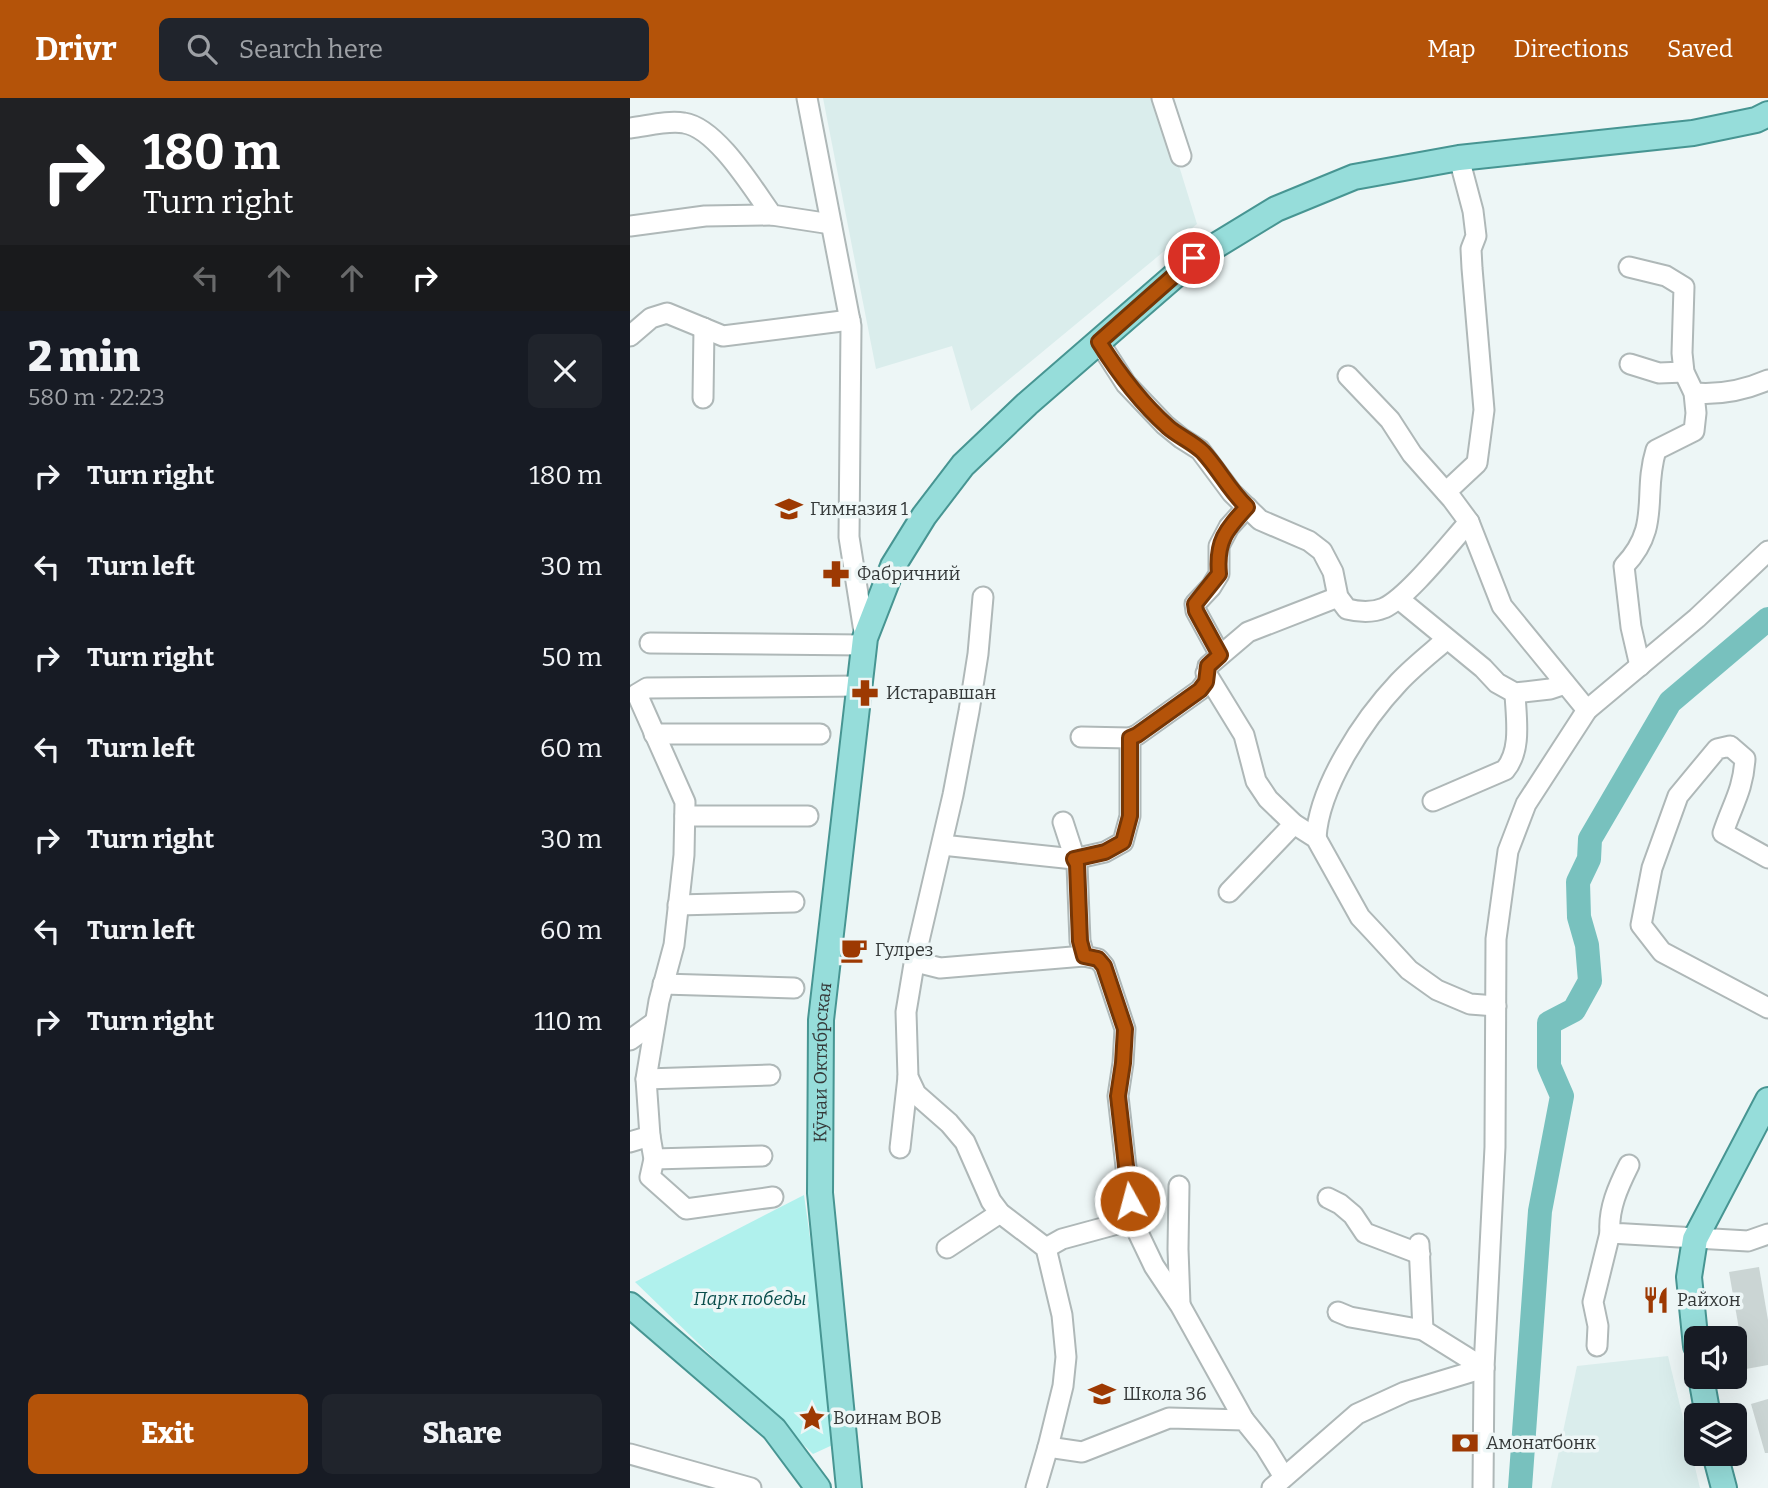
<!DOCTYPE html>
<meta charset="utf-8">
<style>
:root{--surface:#171b24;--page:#20242c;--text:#f1f3f6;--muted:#9ea1a6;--accent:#b45309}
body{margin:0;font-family:Bitter,serif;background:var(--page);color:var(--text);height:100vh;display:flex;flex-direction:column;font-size:26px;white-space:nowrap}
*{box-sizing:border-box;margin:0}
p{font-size:23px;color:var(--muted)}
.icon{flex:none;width:38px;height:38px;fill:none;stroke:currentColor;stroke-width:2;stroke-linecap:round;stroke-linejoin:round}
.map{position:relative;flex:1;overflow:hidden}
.side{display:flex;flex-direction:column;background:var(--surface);width:630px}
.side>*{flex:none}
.banner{background:#202124;color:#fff;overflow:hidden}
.tools{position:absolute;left:1054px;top:1228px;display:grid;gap:14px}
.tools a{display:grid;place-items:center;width:63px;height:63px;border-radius:10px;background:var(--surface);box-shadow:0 7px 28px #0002;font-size:35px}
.pin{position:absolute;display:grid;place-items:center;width:60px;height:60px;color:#fff;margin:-30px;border:4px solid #fff;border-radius:50%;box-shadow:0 2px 7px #0007}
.me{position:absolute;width:77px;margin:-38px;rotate:353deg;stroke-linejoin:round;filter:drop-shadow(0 0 5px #0008)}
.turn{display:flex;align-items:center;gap:24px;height:147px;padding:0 28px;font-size:32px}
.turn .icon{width:91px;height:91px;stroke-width:2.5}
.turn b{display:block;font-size:49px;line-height:60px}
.lanes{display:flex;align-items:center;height:66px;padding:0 28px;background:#0003;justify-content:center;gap:35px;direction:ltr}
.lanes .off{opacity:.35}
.round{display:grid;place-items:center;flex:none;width:74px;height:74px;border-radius:10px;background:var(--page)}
.overview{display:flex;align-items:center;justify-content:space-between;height:119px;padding:0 28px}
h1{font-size:42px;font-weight:800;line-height:52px}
.cta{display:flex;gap:14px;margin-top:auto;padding:14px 28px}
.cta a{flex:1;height:80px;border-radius:10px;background:var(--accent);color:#fff;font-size:28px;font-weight:800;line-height:80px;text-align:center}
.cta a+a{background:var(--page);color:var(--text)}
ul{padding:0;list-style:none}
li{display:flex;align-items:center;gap:21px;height:91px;padding:0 28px}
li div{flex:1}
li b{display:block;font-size:26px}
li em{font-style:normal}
header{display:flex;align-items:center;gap:42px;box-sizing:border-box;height:98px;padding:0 35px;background:var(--accent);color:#fff}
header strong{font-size:33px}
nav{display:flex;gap:38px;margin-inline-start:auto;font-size:24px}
.search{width:490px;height:63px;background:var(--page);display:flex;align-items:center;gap:18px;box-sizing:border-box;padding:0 24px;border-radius:10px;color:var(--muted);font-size:26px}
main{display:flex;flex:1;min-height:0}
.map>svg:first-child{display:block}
.built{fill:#daedec}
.green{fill:#b0f1ed}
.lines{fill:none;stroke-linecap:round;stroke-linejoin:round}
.river{stroke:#78c1be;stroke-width:24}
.building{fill:#cbd5d4}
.minor-casing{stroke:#afb8b8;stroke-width:23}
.major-casing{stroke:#479592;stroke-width:28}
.minor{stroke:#fff;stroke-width:19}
.major{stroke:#96ddda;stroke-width:24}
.route-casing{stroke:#753606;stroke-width:18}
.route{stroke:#b45309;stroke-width:12}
.labels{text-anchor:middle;stroke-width:7;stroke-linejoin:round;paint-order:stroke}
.poi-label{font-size:18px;fill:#353939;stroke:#edf6f6;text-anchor:start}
.street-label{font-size:18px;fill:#353939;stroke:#edf6f6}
.park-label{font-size:18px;font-style:italic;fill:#094d4b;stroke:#edf6f6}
</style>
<header>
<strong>Drivr</strong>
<div class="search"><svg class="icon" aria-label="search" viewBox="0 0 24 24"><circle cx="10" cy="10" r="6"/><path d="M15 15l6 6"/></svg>Search here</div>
<nav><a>Map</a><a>Directions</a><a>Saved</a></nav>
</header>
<main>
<section class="side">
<div class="banner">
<div class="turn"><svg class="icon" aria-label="right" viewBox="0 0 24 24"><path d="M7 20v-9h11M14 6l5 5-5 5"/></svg><div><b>180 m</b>Turn right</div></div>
<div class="lanes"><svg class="icon off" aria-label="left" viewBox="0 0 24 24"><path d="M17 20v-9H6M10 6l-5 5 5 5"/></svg><svg class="icon off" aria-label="ahead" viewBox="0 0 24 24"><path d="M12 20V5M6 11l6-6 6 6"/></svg><svg class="icon off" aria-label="ahead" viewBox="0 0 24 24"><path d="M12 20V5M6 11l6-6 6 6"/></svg><svg class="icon" aria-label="right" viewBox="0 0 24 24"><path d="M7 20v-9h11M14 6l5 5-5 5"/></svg></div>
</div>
<div class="overview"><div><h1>2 min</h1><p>580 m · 22:23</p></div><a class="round"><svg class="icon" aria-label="close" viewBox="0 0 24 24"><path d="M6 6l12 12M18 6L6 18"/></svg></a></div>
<ul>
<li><svg class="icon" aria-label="right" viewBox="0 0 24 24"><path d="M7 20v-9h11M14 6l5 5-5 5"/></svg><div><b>Turn right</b></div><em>180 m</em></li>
<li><svg class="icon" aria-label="left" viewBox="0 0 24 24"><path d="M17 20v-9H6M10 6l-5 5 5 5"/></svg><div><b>Turn left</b></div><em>30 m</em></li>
<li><svg class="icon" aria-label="right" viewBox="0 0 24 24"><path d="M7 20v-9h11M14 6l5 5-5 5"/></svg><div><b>Turn right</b></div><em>50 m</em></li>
<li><svg class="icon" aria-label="left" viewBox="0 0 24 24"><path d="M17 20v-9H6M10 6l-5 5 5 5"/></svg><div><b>Turn left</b></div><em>60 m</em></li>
<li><svg class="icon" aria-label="right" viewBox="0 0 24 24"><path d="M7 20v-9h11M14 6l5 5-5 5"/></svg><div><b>Turn right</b></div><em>30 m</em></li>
<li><svg class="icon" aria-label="left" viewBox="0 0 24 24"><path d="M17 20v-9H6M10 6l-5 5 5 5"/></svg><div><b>Turn left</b></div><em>60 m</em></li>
<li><svg class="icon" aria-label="right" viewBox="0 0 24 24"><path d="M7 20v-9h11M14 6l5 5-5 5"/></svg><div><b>Turn right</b></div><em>110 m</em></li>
</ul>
<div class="cta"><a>Exit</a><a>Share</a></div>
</section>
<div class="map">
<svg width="1138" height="1390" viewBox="0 0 1138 1390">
<rect width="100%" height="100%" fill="#edf6f6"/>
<!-- built -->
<g class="built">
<polygon points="193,0 528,0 567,126 341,313 322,248 246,271"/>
<polygon points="1038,1258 1070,1390 921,1390 947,1268"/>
</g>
<!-- green -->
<polygon class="green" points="174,1097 209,1344 183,1356 5,1184"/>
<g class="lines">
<!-- river -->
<polyline class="river" points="890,1390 910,1113 932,998 919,968 919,925 944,912 960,883 957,847 949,819 948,784 959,761 960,741 1040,604 1138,521"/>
</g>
<!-- building -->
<g class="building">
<polygon points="1129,1169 1138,1222 1138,1267 1116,1271 1099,1174"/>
<polygon points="1138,1301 1138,1355 1135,1355 1121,1306"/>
</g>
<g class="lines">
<defs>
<g id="minor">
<polyline points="177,0 221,228 219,439 235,540"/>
<polyline points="532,0 551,58"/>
<path d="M0,30c17,-2 38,-8 54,-5 33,5 69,66 88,92l59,9"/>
<polyline points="0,128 75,118 142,117"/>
<path d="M999,169l37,9 18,11 -2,66 2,19 10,21 2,20 -2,18 -38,19c-14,45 6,76 -32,116l7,61 9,39"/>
<polyline points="0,238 21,220 37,215 93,238 220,222"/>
<path d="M469,244l27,42 39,41 16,13 19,12 32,43 28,27 49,21 13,10 11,21 5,25 9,12c12,3 25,4 37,-1 24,-11 66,-65 85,-86"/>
<polyline points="1000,266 1029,275 1054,274"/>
<polyline points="718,278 760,322 782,356 822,401 839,424 872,508 957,612"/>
<path d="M1064,295c25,2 51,-3 74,-13"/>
<polyline points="73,300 74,230"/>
<polyline points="816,394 847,365 854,312 842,170 841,151 846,138 843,113 829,60"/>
<polyline points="353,499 348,556 339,613 323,697 285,860 276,914 278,979 286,996 319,1025 335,1044 361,1103 370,1115 416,1150 432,1217 436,1259 433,1288 418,1349"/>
<polyline points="769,501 853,570 867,585 885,595 920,591 935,586"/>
<polyline points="20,545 234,547"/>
<polyline points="590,557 566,513 565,506 581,489 589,476 589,448 599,429 617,409"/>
<polyline points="576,575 614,637 626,683 638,701 664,726 686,740 730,819 745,835 779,872 807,892 840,906 866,908"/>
<polyline points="24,636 190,636"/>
<polyline points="451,639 500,640"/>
<path d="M803,703l72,-31c17,-20 11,-52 10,-77"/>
<polyline points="55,718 178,718"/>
<polyline points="433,724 447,767 450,843 454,858 468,861 474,868 495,931 493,965 488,998 502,1122 524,1168 550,1207 614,1322"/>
<path d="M686,740c3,-52 48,-119 83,-156 15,-16 32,-29 48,-43"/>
<polyline points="312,747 444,761 475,754 493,744 500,718 500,640 507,637 570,592 576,584 578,568 618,534 708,499"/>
<path d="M1138,760l-45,-25c9,-28 20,-42 22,-74l-15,-13 -13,3 -39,47 -26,72 -11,57 21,27 106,56"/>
<polyline points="599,794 664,726"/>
<polyline points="48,807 164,804"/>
<polyline points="285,860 294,866 310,870 454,858"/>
<polyline points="33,886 164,890"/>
<polyline points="0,942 25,924"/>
<polyline points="16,981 140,977"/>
<polyline points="0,1044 20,1038"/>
<polyline points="270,1050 278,979"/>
<polyline points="24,1061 132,1058"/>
<path d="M999,1067c-11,22 -21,44 -19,68l138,8 20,-7"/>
<polyline points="549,1088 548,1151 550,1206"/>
<polyline points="143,1099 56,1111 20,1079 24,1061 20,1038 16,981 29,903 44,847 54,757 55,704 7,596 17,590 229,588"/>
<polyline points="698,1100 710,1106 723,1117 735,1135 790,1156"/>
<polyline points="789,1146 793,1232"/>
<polyline points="317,1150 370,1115"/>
<polyline points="416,1150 432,1141 502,1122"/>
<polyline points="708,1214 720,1219 793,1232 854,1270"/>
<polyline points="967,1248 968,1228 963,1204 980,1135"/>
<polyline points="0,1356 121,1390"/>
<polyline points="406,1390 418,1349 452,1354 539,1320 614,1322 635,1348 654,1379"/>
<polyline points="642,1390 727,1316 775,1294 854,1270"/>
<polyline points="853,1390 854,1270 865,1049 866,841 878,753 896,706 957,612 1067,520 1138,453"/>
</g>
<g id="major">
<polyline points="0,1207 144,1331 188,1390"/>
<polyline points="1066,1248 1059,1179 1065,1141 1138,1002"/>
<polyline points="1071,1279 1078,1318"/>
<polyline points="1085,1356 1094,1390"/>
<path id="s1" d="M219,1390l-29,-295 1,-173 44,-382 28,-72 31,-50 39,-51 64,-61 167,-145 82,-50 78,-32 105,-19 234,-25 63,-13 12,-6"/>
</g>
</defs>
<!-- minor casing -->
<use href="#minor" class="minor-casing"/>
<!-- major casing -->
<use href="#major" class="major-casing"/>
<!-- minor -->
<use href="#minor" class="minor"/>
<!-- major -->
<use href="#major" class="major"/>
</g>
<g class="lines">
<defs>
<path id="route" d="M500,1103l-12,-105 5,-33 2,-34 -21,-63 -6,-7 -14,-3 -4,-15 -3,-77 -3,-5 31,-7 18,-10 7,-26v-78l7,-3 63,-45 6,-8 2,-16 12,-11 -24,-44 -1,-7 24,-30c-3,-33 7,-44 28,-67 -18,-17 -28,-38 -44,-55 -10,-10 -25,-16 -35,-25 -28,-25 -49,-53 -69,-85l95,-84"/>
</defs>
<!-- route casing -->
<use href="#route" class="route-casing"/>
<!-- route -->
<use href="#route" class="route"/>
</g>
<!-- icons -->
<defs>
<symbol id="school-bare" viewBox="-9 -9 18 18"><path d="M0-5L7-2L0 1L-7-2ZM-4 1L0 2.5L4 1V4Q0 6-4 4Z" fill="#9d3902" stroke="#edf6f6" stroke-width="2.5" paint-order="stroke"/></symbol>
<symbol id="pharmacy-bare" viewBox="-9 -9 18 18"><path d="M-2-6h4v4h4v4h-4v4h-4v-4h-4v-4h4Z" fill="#9d3902" stroke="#edf6f6" stroke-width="2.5" paint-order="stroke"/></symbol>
<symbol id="cafe-bare" viewBox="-9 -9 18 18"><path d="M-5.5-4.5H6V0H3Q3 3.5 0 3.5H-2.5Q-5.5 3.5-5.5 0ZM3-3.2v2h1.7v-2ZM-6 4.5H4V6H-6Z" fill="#9d3902" stroke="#edf6f6" stroke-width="2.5" paint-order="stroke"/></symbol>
<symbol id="restaurant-bare" viewBox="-9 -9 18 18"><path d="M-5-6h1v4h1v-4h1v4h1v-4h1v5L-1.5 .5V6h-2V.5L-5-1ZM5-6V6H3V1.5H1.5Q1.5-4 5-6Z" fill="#9d3902" stroke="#edf6f6" stroke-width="2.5" paint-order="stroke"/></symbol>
<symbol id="sight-bare" viewBox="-9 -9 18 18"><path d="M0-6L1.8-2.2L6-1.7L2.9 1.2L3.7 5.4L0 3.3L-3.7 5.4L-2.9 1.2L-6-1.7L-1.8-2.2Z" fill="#9d3902" stroke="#edf6f6" stroke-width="2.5" paint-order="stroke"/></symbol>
<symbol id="bank-bare" viewBox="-9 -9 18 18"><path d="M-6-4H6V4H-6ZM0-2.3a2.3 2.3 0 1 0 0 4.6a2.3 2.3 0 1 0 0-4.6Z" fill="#9d3902" stroke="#edf6f6" stroke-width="2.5" paint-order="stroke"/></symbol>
</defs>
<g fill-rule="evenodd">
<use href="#school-bare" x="140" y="392" width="38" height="38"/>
<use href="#pharmacy-bare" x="187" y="457" width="38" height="38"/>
<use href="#pharmacy-bare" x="216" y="576" width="38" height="38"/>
<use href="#cafe-bare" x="205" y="833" width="38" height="38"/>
<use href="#restaurant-bare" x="1007" y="1183" width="38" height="38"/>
<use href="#school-bare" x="453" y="1277" width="38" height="38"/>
<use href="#sight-bare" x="163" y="1301" width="38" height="38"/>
<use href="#bank-bare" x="816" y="1326" width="38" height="38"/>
</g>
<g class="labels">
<!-- poi labels -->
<g class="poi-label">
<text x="180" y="417">Гимназия 1</text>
<text x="227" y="482">Фабричний</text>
<text x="256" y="601">Истаравшан</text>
<text x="245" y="858">Гулрез</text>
<text x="1047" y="1208">Райхон</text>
<text x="493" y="1302">Школа 36</text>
<text x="203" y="1326">Воинам ВОВ</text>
<text x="856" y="1351">Амонатбонк</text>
</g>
<!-- street labels -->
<g class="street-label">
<text dy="6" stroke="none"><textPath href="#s1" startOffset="427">Кӯчаи Октябрская</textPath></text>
</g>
<!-- park labels -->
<g class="park-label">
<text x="120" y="1207">Парк победы</text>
</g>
</g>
</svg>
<div class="tools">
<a><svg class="icon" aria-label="sound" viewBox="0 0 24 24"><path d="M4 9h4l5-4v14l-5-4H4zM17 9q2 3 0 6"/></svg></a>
<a><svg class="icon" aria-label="layers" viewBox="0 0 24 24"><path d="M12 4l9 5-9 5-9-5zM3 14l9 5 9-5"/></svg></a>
</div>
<div class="pin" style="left:564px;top:160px;background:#d93025"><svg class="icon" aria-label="arrive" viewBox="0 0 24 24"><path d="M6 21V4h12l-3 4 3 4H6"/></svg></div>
<svg class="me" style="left:500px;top:1103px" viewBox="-20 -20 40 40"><circle r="17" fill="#b45309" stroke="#fff" stroke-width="3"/><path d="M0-11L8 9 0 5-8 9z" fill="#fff"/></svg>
</div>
</main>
